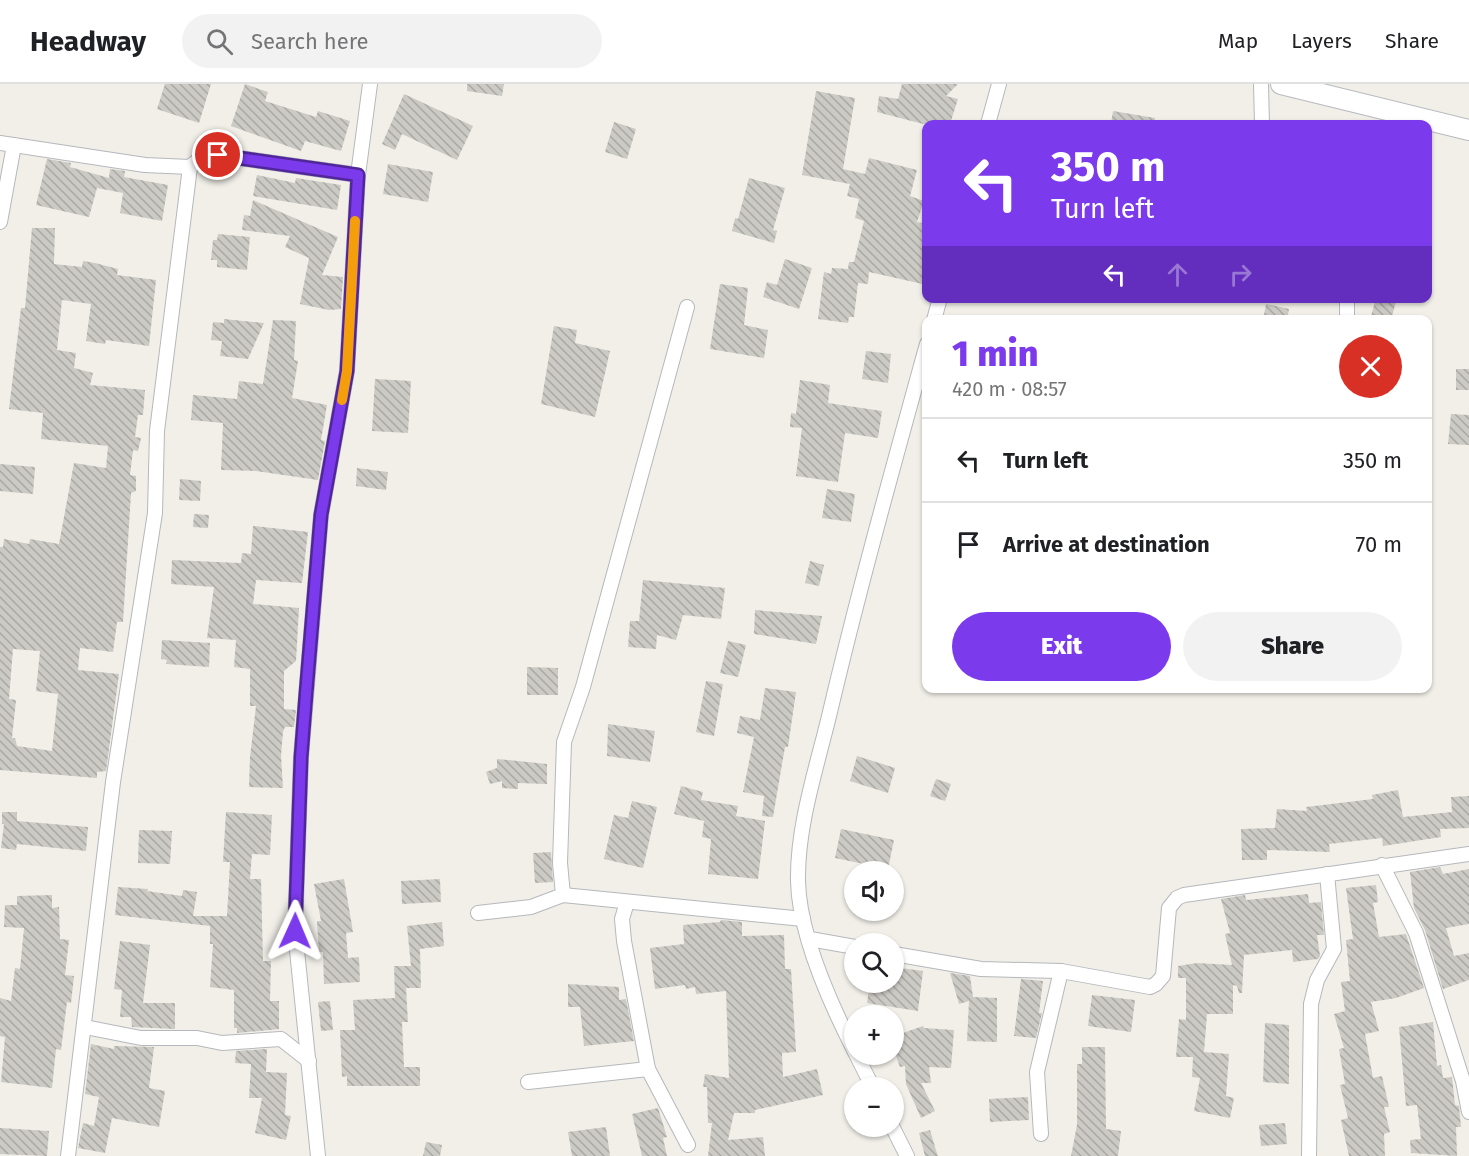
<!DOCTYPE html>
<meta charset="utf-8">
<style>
:root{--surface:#fff;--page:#f2f2f2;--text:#202124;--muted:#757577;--line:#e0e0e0;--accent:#7c3aed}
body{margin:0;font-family:"Fira Sans",sans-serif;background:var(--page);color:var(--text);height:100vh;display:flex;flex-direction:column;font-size:22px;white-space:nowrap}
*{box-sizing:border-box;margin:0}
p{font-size:20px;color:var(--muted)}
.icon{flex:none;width:33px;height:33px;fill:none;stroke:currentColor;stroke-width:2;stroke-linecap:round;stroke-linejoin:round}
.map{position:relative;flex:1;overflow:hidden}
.sheet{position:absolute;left:922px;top:231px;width:510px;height:378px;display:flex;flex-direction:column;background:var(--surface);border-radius:12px;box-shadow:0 2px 4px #0004}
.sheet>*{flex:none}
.hud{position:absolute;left:922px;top:36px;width:510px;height:183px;border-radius:12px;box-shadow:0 2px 4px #0004;background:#7c3aed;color:#fff;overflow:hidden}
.tools{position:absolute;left:844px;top:777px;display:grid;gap:12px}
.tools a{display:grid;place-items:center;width:60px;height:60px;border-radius:50%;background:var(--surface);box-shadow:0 2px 4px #0004;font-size:30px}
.pin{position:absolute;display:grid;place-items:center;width:51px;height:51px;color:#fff;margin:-26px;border:3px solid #fff;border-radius:50%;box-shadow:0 2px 6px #0007}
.me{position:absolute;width:66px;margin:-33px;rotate:1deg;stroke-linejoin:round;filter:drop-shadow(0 0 4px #0008)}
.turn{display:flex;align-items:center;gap:21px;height:126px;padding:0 30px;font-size:27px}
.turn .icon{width:78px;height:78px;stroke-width:2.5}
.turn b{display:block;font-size:42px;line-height:51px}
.lanes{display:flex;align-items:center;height:57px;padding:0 30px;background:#0003;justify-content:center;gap:30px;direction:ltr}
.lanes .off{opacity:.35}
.round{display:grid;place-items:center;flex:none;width:63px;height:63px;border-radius:32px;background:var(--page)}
.headline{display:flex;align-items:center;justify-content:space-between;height:102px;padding:0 30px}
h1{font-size:36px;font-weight:800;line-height:45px;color:var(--accent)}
.primary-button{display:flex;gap:12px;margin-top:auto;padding:12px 30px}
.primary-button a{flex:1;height:69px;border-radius:36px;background:var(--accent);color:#fff;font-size:24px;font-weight:800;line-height:69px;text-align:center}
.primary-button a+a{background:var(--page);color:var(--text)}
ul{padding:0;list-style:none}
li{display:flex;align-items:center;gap:18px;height:84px;padding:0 30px;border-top:2px solid var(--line)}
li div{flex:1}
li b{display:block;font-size:22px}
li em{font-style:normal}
header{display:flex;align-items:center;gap:36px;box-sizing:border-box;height:84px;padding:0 30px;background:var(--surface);border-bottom:2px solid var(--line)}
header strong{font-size:28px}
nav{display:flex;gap:33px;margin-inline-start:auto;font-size:21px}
.search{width:420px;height:54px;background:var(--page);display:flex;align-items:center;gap:15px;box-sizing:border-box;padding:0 21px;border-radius:33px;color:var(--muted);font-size:22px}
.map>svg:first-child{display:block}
.building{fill:url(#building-back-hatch);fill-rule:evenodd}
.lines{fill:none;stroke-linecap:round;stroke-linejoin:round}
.street-casing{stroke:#b5b8bc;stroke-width:16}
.secondary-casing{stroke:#b6babf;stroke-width:22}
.street{stroke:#fff;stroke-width:14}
.secondary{stroke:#fff;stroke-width:20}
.route-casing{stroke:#51269a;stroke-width:15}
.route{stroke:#7c3aed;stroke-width:10}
.slow{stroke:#f59e0b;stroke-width:10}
</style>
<header>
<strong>Headway</strong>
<div class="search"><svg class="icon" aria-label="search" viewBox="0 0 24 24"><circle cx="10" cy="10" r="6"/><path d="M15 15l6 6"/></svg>Search here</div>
<nav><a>Map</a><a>Layers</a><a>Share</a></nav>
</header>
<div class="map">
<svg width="1469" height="1072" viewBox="0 0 1469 1072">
<defs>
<pattern id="building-back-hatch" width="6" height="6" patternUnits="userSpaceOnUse" patternTransform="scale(1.5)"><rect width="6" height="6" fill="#cccac5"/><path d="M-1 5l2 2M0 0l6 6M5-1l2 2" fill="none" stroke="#a9a8a4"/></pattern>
</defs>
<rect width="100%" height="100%" fill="#f1efe8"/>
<!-- building -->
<g class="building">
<polygon points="165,0 211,0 199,39 157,25"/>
<polygon points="245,0 268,8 265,17 316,33 318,27 350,37 341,67 305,57 301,67 231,42"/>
<polygon points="467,0 504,0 502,12 467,7"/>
<polygon points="902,0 958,0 946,12 958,15 950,40 923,40 877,28 879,12 898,15"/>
<polygon points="816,7 855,14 843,85 865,90 869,74 917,86 910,112 924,117 917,138 927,140 922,157 927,158 927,201 869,188 868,200 858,199 854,233 849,233 848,239 818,235 824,188 831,190 832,184 848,185 849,178 854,178 864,137 855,134 859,115 847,112 850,100 802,91"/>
<polygon points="404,10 473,42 457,76 402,50 395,66 382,60"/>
<polygon points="1113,27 1155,34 1154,40 1111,40"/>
<polygon points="614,38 636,45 627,75 605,68"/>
<polygon points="47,75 71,79 70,83 109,94 110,85 125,87 124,93 168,101 162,137 120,129 123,109 97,104 89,133 36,121"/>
<polygon points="388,80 433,88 428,118 383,110"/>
<polygon points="257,91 295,99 296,94 341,101 337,126 253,112"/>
<polygon points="749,94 785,104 773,146 777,147 774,159 732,147 735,134 738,135"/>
<polygon points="253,116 338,153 322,191 343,193 341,225 329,226 300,220 309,174 285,163 290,152 242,146 244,131 250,132"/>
<path d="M32,144h23l-1,36 28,3 1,-6 12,2 23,6 -1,6 39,5 -7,66 -43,-6 -1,4 -19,-3 5,-37 -29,-4 -5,50 19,3 -2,15 19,5 -3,12 55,5 -2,25h-5l-3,22 6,1 -3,13 -5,-1 -3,25 6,1v15l-5,2 -8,129h-6l-4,30 -33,-4 -2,22 41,4 -13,97 -9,1v6l-97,-8v-223h3l1,-8 25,5 1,-5 29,5 15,-81 32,5 2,-22 -67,-7 2,-26 -34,-4 12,-101h4zM13,565l27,2 -4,40 22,3 -6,57 -35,-5 -2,-8h-3l4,-38 -7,-1z"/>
<polygon points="218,150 250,153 247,186 217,183 217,176 211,176 213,156 217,156"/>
<polygon points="785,175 812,184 799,225 763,213 767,198 777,201"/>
<polygon points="720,200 748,204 744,241 768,246 764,274 710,265"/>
<polygon points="1376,214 1397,214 1391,236 1370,236"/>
<polygon points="1266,220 1289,225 1287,236 1263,236"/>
<polygon points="224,235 264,239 248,275 220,272 222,257 211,256 213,238 224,239"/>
<polygon points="273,236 296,237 294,276 298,277 292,314 327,321 321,356 325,357 318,396 256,387 221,386 223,339 191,336 193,311 237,315 239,297 263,300"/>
<polygon points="554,242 577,246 575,259 610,267 595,333 541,320"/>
<polygon points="866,267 891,270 888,299 862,295"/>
<rect x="1456" y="285" width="13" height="21"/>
<polygon points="375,295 411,297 408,349 372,347"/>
<polygon points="800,296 830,301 828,319 882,327 878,354 845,349 838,398 796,392 802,344 790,343 791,329 796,330"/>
<polygon points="1451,330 1469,331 1469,361 1448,360"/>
<polygon points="0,380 35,383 33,410 0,407"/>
<polygon points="357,384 388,388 386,406 356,402"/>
<polygon points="180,395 201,397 200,417 179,416"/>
<polygon points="827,405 855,410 851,438 822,434"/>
<polygon points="194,430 209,431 208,444 193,443"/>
<polygon points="253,442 308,448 302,499 256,496 253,520 299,524 296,577 284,587 284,625 296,626 294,643 285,643 283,648 281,672 283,704 249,703 250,673 256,622 250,622 250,585 234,583 236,556 207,554 214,503 171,500 172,476 241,479 242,469 251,470"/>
<polygon points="810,477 824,481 819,502 805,499"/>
<polygon points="643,496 725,504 721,535 683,531 676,556 657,551 656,565 628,563 630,537 639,537"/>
<polygon points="755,526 822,532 816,560 754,550"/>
<polygon points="162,556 210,559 209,583 166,580 167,576 161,575"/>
<polygon points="728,557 746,561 738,593 720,589"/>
<polygon points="527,583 558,584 558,611 527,611"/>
<polygon points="706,597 723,600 714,652 696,648"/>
<polygon points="765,604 796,608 788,663 785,663 773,733 762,732 764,712 743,708 754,653 737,649 740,632 760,636"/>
<polygon points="608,640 655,647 650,678 607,672"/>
<polygon points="857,672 895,684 888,709 850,697"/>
<polygon points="497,675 547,680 547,700 518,699 518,705 502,704 502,697 490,700 486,688 497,684"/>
<polygon points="936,695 951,700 945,717 930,712"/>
<polygon points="681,702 703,708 701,716 738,722 736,732 765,737 758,795 708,790 711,755 702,753 704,737 674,730"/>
<polygon points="1398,706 1403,733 1452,728 1451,713 1469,712 1469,744 1440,745 1441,753 1383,762 1382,754 1329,760 1330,768 1267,766 1267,776 1242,776 1241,745 1275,744 1277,725 1307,727 1306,723 1373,715 1372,711"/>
<polygon points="632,717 657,723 643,784 604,775 614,731 628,734"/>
<polygon points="2,728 17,728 17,737 88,743 86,767 17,760 16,766 1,764 4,740 2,740"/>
<polygon points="226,728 272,731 270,771 252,770 250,795 261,795 263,877 271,877 270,917 279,917 279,945 237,949 237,944 234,944 234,906 210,903 213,860 210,860 210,842 115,831 118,803 148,805 147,807 182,812 183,806 197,808 193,832 227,832 230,778 223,778"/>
<polygon points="841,745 894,756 888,785 835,774"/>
<polygon points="139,746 172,747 170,780 138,779"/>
<polygon points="551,768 553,798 535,799 533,769"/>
<polygon points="1440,783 1443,790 1469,785 1469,840 1446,844 1454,872 1469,869 1469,896 1443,905 1425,846 1414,824 1410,788"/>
<polygon points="344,795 353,848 346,849 348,874 359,873 360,898 324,900 323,868 319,868 317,837 321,837 314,800"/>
<polygon points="440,795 441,818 402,820 401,797"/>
<polygon points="1376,801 1378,818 1373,819 1379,853 1406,850 1424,904 1396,914 1371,918 1379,947 1365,950 1373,994 1382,992 1389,1023 1384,1023 1390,1048 1384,1050 1385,1072 1349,1072 1341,1036 1348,1034 1340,1001 1345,1000 1339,965 1344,964 1334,930 1345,927 1341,898 1350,897 1346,856 1353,855 1346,804"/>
<polygon points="1308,810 1309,819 1321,818 1324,851 1317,851 1320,872 1318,875 1293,878 1292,866 1244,871 1242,909 1239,909 1237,902 1233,901 1233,930 1207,930 1204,968 1229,970 1226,1012 1234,1014 1230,1034 1194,1027 1200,994 1192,993 1193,973 1176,973 1179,935 1186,936 1186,894 1178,894 1178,882 1197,879 1232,881 1225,850 1230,849 1221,815 1245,811 1246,816"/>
<polygon points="52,811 52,824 59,823 60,855 69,856 65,891 74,892 71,919 67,918 61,966 56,965 52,1004 1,998 5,953 0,952 0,914 11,917 15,884 20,885 24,844 4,843 5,821 17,821 17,812"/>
<polygon points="721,836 742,838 742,852 784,851 785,885 791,885 796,968 782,969 783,993 817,985 823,1011 755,1026 755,1029 734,1029 728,1056 763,1053 765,1072 708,1072 712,1039 708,1039 707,1003 703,1003 705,990 729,994 726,907 696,910 695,903 686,905 685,901 655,905 650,864 684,860 683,841 720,838"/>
<polygon points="442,838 444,862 420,865 421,904 406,904 408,938 402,938 404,983 420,983 420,1002 347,1002 347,992 342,993 340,946 355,946 353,916 395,914 394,882 411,882 407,842"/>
<polygon points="120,857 150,861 143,919 175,919 175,945 132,943 131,933 120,933 122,906 114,905"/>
<polygon points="894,883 923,887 918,927 867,919 870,898 894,898"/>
<polygon points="950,889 970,892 973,913 997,914 997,958 967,957 969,917 959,920"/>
<polygon points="1021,895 1043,897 1039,929 1042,929 1036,954 1014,952"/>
<polygon points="568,900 619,903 619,916 626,915 634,957 584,962 580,923 568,923"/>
<polygon points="1092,911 1135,916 1131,948 1088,942"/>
<polygon points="330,917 333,946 321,947 318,918"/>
<polygon points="1433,938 1437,982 1441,981 1443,994 1452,993 1455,1021 1459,1022 1461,1043 1456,1043 1457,1072 1411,1069 1410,1056 1421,1055 1417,1021 1406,1022 1399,943"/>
<polygon points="1265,939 1289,941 1289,1000 1263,998"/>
<polygon points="923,942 924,944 954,946 951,984 929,983 931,999 921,999 935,1027 921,1034 906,1000 905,982 900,983 896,972 894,973 894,952"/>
<polygon points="91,960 114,965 114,962 154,963 149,1004 165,1007 159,1043 112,1034 105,1069 78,1064 83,1039 94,1042 99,1013 85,1010"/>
<polygon points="1082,963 1105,963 1106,1045 1121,1047 1118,1072 1071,1072 1077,1041 1077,980 1082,980"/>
<polygon points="267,965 266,988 287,989 285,1031 291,1032 286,1056 255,1049 262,1014 249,1014 251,980 235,979 236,967"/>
<polygon points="1028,1013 1029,1036 990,1038 989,1015"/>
<polygon points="658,1024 667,1053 663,1054 667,1072 642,1072 632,1030"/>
<polygon points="1285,1039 1287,1060 1261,1062 1259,1041"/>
<polygon points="606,1043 610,1072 572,1072 568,1048"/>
<polygon points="0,1044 49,1047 47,1072 0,1070"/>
<polygon points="930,1046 935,1063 938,1072 925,1072 919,1049"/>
<polygon points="426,1058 442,1061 440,1072 423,1072"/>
</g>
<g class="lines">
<defs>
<g id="street">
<polyline points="1261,0 1262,40"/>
<polyline points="988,40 999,0"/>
<polyline points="0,59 145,81 190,83 202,73 218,71 358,91"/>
<polyline points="0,138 14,61"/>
<polyline points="934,236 940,214"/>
<polyline points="1347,236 1347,214"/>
<polyline points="1382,781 1416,849 1463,997 1469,1028"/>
<polyline points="563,811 803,835"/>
<polyline points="627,818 622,835 624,857 648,985 688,1061"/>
<polyline points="478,829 531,823 563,811 560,779 564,658 583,603 687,223"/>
<polyline points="810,855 855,863"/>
<polyline points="894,870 981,885 1061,887 1150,903 1156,900 1163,892 1169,824 1177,814 1184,811 1469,770"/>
<polyline points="85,943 141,954 197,954 222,959 281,955 309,977"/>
<path d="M855,968c-24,-47 -56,-117 -57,-171 -1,-56 19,-114 32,-169 29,-123 63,-245 97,-368"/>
<polyline points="856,970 873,1004"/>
<polyline points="528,998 648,985"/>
<polyline points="892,1042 907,1072"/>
<polyline points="1041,1050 1037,988 1061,887"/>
<polyline points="68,1072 113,698 155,429 157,347 190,83"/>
<polyline points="318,1072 295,847 301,673 321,431 347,287 358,91 370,0"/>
<polyline points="1309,1072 1311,920 1317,896 1334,865 1327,790"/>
</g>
<polyline id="secondary" points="1281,0 1469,46"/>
</defs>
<!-- street casing -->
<use href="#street" class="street-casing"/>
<!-- secondary casing -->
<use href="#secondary" class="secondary-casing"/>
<!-- street -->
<use href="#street" class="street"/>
<!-- secondary -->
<use href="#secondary" class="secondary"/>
</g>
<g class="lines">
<defs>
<polyline id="route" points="218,71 358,91 347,287 321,431 306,610 301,674 295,847"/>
</defs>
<!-- route casing -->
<use href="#route" class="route-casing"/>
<!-- route -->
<use href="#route" class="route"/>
<!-- slow -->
<polyline class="slow" points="342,316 347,287 355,137"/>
</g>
</svg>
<div class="tools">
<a><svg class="icon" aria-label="sound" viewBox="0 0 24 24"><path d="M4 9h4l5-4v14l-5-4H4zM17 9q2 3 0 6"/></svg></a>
<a><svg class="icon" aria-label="search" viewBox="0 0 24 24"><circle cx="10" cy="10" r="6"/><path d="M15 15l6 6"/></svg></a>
<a>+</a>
<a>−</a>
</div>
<div class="pin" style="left:218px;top:71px;background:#d93025"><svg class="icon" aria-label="arrive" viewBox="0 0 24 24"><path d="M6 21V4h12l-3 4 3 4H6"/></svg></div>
<svg class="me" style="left:295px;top:847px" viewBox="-20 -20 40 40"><path d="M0-17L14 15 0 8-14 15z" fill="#7c3aed" stroke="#fff" stroke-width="4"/></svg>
<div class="hud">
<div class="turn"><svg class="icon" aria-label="left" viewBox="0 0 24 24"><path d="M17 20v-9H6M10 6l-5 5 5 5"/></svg><div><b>350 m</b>Turn left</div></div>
<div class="lanes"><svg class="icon" aria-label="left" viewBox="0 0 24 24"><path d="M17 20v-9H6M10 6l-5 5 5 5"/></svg><svg class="icon off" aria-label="ahead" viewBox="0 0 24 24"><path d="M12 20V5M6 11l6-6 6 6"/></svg><svg class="icon off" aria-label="right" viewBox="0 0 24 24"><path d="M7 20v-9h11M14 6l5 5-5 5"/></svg></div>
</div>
<section class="sheet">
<div class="headline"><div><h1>1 min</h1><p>420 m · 08:57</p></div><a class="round" style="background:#d93025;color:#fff"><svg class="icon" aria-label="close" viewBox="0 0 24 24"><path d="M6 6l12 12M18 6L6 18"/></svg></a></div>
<ul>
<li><svg class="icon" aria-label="left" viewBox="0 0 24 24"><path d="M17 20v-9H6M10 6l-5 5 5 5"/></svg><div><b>Turn left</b></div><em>350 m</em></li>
<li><svg class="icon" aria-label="arrive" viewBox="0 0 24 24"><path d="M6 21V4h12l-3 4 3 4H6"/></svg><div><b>Arrive at destination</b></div><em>70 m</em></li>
</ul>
<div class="primary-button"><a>Exit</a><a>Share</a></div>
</section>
</div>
